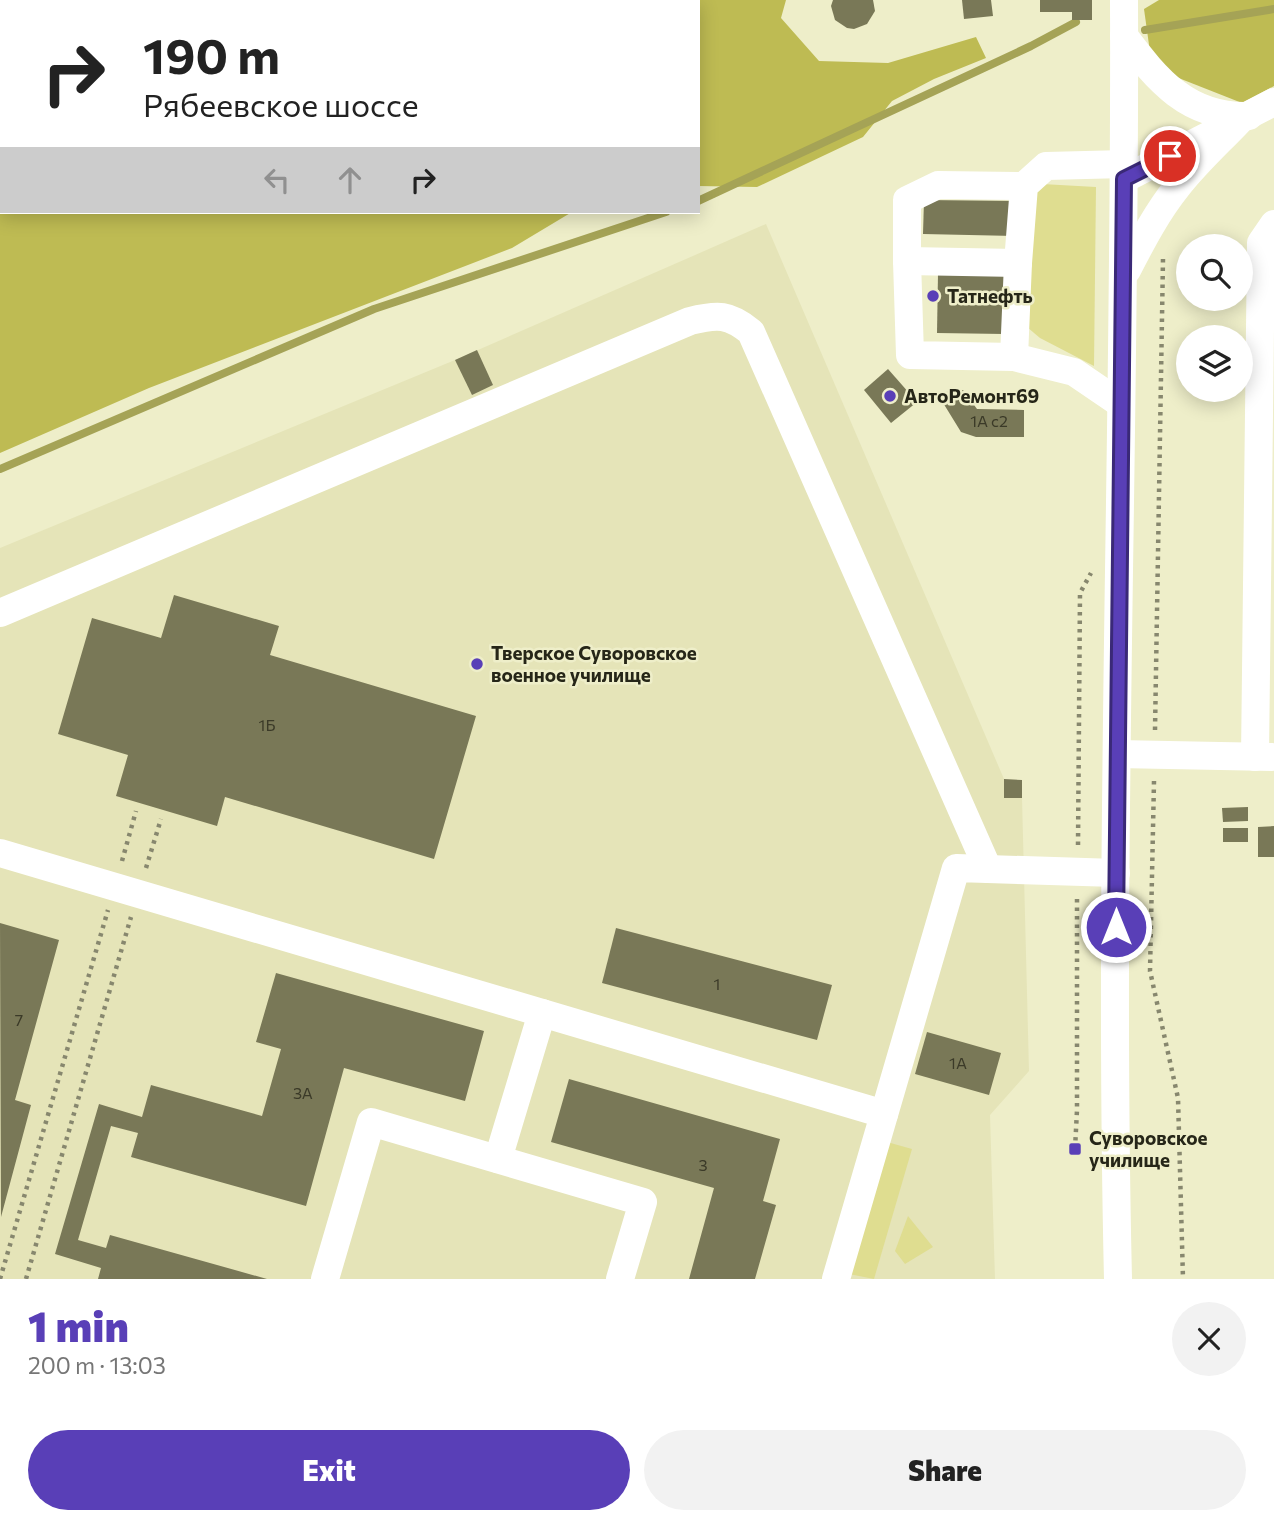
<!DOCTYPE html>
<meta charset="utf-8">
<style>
:root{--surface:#fff;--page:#f2f2f2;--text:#222;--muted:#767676;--accent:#593fb7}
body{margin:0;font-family:Commissioner,sans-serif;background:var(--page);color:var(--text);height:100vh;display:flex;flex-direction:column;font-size:26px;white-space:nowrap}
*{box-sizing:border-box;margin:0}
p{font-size:23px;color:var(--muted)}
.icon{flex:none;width:38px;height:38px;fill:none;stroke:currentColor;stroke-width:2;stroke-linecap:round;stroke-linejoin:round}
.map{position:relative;height:1279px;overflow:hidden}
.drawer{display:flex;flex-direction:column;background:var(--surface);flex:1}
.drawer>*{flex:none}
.hud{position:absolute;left:0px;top:0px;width:700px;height:214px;box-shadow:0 4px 18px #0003;background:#fff;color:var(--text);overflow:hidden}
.controls{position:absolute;left:1176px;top:234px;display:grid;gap:14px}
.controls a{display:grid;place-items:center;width:77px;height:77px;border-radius:50%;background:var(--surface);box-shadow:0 4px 18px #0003;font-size:35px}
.pin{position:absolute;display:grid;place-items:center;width:60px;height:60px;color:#fff;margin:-30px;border:4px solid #fff;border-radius:50%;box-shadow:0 2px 7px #0007}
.me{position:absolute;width:77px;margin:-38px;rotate:0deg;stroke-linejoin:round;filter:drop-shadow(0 0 5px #0008)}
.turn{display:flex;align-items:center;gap:24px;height:147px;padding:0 28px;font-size:32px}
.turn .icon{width:91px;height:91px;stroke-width:2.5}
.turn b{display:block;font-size:49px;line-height:60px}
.lanes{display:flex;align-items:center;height:66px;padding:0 28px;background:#0003;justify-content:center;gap:35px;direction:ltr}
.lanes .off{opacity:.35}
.round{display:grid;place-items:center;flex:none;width:74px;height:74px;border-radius:37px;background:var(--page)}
.headline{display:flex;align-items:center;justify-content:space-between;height:119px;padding:0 28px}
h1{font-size:42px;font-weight:800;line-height:52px;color:var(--accent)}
.cta{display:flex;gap:14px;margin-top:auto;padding:14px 28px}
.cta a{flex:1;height:80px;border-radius:42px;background:var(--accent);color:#fff;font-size:28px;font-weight:800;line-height:80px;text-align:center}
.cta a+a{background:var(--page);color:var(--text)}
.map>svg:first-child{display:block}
.built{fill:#e5e4b8}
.green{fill:#dfdd90}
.forest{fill:#bebb53}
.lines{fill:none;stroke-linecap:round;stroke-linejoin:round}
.stream{stroke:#a5a356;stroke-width:8}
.building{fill:#797857}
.path{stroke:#87876e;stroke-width:4.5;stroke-dasharray:3.5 5;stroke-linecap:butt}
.minor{stroke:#fff;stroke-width:28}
.route-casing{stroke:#3a2977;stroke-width:18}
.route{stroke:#593fb7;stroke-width:12}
.poi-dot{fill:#593fb7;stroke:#eeeec9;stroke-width:2.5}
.labels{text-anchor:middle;stroke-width:5;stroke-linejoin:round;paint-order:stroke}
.number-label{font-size:16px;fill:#3b3a28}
.poi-label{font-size:19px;font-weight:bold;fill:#262618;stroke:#eeeec9;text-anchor:start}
</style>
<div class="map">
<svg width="1274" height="1279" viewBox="0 0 1274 1279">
<rect width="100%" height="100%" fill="#eeeec9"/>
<!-- built -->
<polygon class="built" points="766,224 1004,779 1004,798 1022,798 1029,1071 990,1115 995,1279 0,1279 0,548 455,360"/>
<!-- green -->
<g class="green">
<polygon points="1042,184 1096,187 1094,366 1040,338 1027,327 1028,197"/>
<polygon points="887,1142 912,1149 874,1279 849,1274"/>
<polygon points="908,1216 933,1247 905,1264 895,1251"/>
</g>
<!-- forest -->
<g class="forest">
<polygon points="0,0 584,0 584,2 2,2 2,212 572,212 512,248 149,388 0,453"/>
<polygon points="643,0 786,0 781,18 819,61 888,63 976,37 986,58 934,79 892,101 863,137 757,187 698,186 698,2"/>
<polygon points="1159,0 1274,0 1274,86 1242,103 1176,77 1150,52 1144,9"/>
</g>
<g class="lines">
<!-- stream -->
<g class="stream">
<polyline points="1145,30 1274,9"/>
<polyline points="698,201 1031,46 1076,22"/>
<polyline points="0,469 374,309 666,212"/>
</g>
</g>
<!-- building -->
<g class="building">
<polygon points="833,0 873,0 875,11 867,24 854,29 847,28 835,20 831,6"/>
<polygon points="962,0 991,0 993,16 964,19"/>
<polygon points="1040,0 1092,0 1092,20 1072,20 1072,12 1040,12"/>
<polygon points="924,200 1016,201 1015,236 923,234"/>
<polygon points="938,274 1004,275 1004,334 937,333"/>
<polygon points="477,350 493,385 472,395 455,360"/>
<polygon points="888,369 917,402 891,423 864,390"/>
<polygon points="963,390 977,409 1024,410 1024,437 976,437 961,432 937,393"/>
<polygon points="174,595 279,626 270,655 476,716 434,859 225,797 217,826 116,796 128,755 58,734 92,618 161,638"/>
<polygon points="1004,779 1022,780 1022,798 1004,798"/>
<polygon points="1248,807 1248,821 1223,822 1222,808"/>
<polygon points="1274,826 1274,857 1258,857 1258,827"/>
<rect x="1223" y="828" width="25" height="14"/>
<polygon points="0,923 59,940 15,1100 31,1105 1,1217"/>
<polygon points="616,928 832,985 817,1040 602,983"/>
<polygon points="276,973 484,1031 465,1101 344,1068 306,1206 131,1157 138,1133 111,1126 78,1240 106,1248 110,1235 267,1279 98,1279 101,1268 55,1254 99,1104 142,1117 151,1085 262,1116 281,1049 256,1042"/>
<polygon points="927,1032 1001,1053 989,1095 915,1074"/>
<polygon points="569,1079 780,1139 763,1201 776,1205 755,1279 689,1279 714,1188 551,1142"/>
</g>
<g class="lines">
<!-- path -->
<g class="path">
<polyline points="1155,730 1163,259"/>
<polyline points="1154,781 1150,971 1178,1098 1183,1279"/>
<polyline points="1078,845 1080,593 1091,573"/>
<polyline points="122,861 136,811"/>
<polyline points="146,868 161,819"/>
<polyline points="1075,1149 1077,1110 1077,896"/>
<polyline points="0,1279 108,910"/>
<polyline points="26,1279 131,917"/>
</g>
<!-- minor -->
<g class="minor">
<path d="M1124,36c33,44 64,82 125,80"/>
<polyline points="1124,179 1274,102"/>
<polyline points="907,261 910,355 1014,357 1074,372 1121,404"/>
<polyline points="1018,263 907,261 907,200 938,185 1024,186"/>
<path d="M1127,270c15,-29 30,-58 51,-84 18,-23 40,-43 60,-64"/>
<polyline points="1014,357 1018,263 1024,186 1046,166 1125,164"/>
<path d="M0,613l690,-292c28,-7 39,-7 61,11l237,537"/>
<polyline points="1117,754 1272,757"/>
<polyline points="1255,757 1261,243 1274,224"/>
<polyline points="0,853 542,1013"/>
<polyline points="498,1159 542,1013 884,1114"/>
<polyline points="325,1279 371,1122 643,1202 620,1279"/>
<polyline points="836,1279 956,868 1116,873"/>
<path d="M1118,1279c-10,-426 8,-853 6,-1279"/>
</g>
</g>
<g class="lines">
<defs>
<polyline id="route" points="1116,927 1124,179 1170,156"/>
</defs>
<!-- route casing -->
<use href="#route" class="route-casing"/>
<!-- route -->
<use href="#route" class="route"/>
</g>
<!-- markers -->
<g class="poi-dot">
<circle cx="933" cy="296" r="7"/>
<circle cx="890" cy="396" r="7"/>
<circle cx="477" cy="664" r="7"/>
<rect x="1068" y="1142" width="14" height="14" rx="3.5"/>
</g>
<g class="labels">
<!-- number labels -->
<g class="number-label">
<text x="989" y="427">1А с2</text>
<text x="267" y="731">1Б</text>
<text x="717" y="990">1</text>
<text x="19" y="1026">7</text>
<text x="958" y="1069">1А</text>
<text x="303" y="1099">3А</text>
<text x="703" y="1171">3</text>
</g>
<!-- poi labels -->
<g class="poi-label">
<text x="947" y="303">Татнефть</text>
<text x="904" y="403">АвтоРемонт69</text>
<text x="491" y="660">Тверское Суворовское<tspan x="491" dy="22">военное училище</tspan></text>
<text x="1089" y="1145">Суворовское<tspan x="1089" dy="22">училище</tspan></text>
</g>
</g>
</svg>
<div class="controls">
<a><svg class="icon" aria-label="search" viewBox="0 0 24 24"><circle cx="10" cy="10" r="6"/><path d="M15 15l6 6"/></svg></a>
<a><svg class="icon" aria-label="layers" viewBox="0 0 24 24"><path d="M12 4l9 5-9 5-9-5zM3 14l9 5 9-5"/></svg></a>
</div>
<div class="pin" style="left:1170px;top:156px;background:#d93025"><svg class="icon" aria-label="arrive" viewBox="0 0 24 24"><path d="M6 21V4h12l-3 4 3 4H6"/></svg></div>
<svg class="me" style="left:1116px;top:927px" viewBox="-20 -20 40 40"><circle r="17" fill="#593fb7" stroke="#fff" stroke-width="3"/><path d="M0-11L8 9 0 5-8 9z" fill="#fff"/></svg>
<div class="hud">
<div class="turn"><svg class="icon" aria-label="right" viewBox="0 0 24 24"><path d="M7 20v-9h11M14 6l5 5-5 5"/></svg><div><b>190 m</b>Рябеевское шоссе</div></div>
<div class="lanes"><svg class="icon off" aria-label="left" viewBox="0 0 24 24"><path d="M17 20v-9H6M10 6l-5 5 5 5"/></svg><svg class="icon off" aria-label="ahead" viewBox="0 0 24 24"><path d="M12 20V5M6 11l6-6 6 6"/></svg><svg class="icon" aria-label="right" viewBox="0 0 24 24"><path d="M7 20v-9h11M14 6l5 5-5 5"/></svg></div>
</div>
</div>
<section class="drawer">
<div class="headline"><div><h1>1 min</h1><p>200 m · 13:03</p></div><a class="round"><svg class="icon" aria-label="close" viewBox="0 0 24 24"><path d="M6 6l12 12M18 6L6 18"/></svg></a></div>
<div class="cta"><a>Exit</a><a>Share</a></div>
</section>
